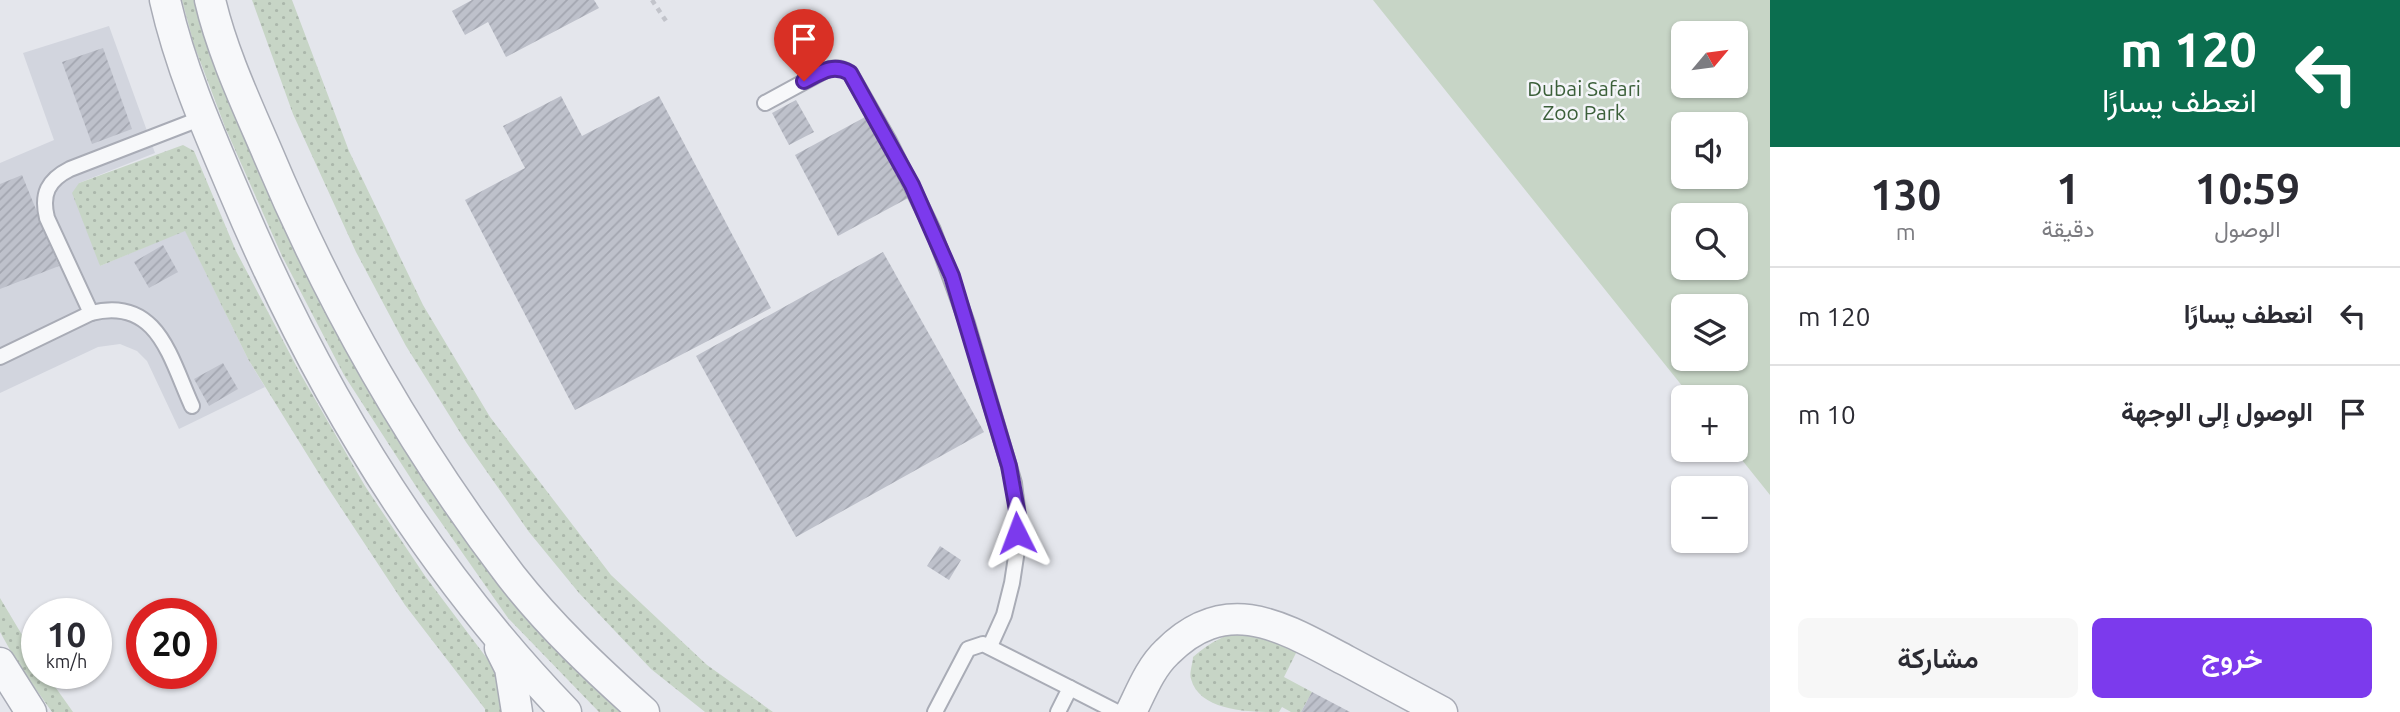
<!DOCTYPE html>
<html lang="ar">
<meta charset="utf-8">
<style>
:root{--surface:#fff;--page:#f7f7f7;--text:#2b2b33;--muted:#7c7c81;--line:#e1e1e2;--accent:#7c3aed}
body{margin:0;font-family:Ubuntu,Vazirmatn,sans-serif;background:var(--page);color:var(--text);direction:rtl;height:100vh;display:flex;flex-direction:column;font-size:26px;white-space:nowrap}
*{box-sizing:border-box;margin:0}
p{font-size:23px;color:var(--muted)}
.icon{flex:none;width:38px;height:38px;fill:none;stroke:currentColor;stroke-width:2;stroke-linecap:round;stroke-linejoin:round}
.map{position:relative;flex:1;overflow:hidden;direction:ltr}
.side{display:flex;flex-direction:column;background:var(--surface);width:630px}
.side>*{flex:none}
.hud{background:#0b6e4f;color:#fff;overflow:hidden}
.needle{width:46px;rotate:61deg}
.controls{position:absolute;left:1671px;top:21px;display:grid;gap:14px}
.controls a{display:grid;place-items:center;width:77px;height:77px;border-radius:10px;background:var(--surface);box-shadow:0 2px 5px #0004;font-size:35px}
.speed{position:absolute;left:21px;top:598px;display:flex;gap:14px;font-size:35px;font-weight:700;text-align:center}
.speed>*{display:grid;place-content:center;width:91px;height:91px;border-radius:50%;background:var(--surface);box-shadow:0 2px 5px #0004;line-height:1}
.speed small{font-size:18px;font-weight:400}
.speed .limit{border:10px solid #d22;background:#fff;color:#111}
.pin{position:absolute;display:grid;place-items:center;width:60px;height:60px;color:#fff;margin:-72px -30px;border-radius:50% 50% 50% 0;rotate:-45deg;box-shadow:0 0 7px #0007}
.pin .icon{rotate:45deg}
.me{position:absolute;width:77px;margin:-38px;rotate:357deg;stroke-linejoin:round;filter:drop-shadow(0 0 5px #0008)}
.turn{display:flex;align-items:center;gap:24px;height:147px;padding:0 28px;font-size:32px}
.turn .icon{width:91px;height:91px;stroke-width:2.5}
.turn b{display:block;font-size:49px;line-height:60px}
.eta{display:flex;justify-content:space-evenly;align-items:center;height:119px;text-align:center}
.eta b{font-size:42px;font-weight:600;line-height:49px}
.primary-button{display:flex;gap:14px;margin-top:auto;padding:14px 28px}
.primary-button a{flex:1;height:80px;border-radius:10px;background:var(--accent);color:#fff;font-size:28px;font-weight:600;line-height:80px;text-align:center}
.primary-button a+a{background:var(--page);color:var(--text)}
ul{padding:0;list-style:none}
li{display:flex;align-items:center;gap:21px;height:98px;padding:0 28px;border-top:2px solid var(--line)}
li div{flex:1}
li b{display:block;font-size:26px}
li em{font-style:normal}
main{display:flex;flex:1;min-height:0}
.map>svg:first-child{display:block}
.built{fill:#d2d5de}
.green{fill:#c7d5c6;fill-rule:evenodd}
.garden{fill:url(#garden-dots)}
.building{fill:url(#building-hatch)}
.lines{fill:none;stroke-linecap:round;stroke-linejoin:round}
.service-casing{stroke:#a9acb6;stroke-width:18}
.minor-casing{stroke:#a9acb6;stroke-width:33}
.path{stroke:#c2c4cb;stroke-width:4.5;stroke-dasharray:5 5;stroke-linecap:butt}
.service{stroke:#f7f8fa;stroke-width:14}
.minor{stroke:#f7f8fa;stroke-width:30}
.route-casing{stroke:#51269a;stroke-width:18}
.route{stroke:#7c3aed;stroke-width:12}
.labels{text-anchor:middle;stroke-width:5;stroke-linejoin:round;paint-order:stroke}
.park-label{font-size:21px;fill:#3b5f39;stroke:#f4f5f9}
</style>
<main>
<section class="side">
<div class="hud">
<div class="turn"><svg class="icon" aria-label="left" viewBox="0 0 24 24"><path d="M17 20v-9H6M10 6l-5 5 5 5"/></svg><div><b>120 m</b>انعطف يسارًا</div></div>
</div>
<div class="eta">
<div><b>10:59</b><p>الوصول</p></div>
<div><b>1</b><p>دقيقة</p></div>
<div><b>130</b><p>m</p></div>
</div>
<ul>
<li><svg class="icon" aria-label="left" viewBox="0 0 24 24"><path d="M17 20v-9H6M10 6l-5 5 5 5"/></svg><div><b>انعطف يسارًا</b></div><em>120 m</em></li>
<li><svg class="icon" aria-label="arrive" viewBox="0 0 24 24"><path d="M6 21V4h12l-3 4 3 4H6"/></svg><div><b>الوصول إلى الوجهة</b></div><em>10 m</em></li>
</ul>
<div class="primary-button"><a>خروج</a><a>مشاركة</a></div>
</section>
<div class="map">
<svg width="1770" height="712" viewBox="0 0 1770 712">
<defs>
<pattern id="garden-dots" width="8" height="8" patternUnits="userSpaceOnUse" patternTransform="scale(1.75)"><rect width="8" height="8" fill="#c7d5c6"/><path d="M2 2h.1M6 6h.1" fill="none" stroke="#abb7ab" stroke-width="1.8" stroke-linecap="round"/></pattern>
<pattern id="building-hatch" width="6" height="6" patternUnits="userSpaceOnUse" patternTransform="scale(1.75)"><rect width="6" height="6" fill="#bec1cb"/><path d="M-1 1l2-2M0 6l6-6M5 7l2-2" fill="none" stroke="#a3a6b0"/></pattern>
</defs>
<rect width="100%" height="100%" fill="#e4e6ec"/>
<!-- built -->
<polygon class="built" points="109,26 155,153 79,183 100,266 185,230 248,359 265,387 179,429 147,361 137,351 120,344 98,347 0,393 0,163 54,140 23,53"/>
<!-- green -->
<path class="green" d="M1373,0h397v495l-36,-45h2v-53h-45zM1684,33h52v53h-52zM1684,124h52v53h-52zM1684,215h52v53h-52zM1684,306h52v53h-52z"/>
<!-- garden -->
<g class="garden">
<polygon points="182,0 207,0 227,65 436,472 640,712 599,712 508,618 417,488 344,375 282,256 225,127 194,45"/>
<polygon points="252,0 292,0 349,151 423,305 490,417 611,575 707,665 773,712 705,712 651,669 579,593 529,532 466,442 406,346 356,252 293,114"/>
<polygon points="183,145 194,151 236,251 300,373 365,486 425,576 501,677 506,712 485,712 485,709 405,605 326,485 248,359 185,231 100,266 72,193 79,183"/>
<polygon points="0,598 37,660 37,674 46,674 73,712 52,712 18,664 0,632"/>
<path d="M1249,627l55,10 -20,40 28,15 -11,20h-10l-9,-5 -3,5c-29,0 -79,0 -88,-33 -2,-6 2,-16 2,-22 18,-16 35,-23 56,-30z"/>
</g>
<!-- building -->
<g class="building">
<polygon points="472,0 594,0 599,8 506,57 488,22 465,35 452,11"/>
<polygon points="103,48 132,129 92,144 62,62"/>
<polygon points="561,96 582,136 659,96 771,308 575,410 465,200 525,168 503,126"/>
<polygon points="796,100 814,132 789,145 772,113"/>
<polygon points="867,116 910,197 838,236 795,155"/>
<polygon points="22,175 59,266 0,289 0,184"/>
<polygon points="163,245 178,272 149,288 134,262"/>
<polygon points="883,252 984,432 796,537 696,356"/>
<polygon points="223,363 238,389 209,406 194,379"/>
<polygon points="940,546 961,560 949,580 927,566"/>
<polygon points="1312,692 1350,712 1301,712"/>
</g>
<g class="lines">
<defs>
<g id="service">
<path d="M765,103l59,-32c10,-4 16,-4 26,2l39,68 44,89 34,93 47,160 4,33 -1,34 -5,33 -8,32 -14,31"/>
<path d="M91,313l-44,-95c-6,-24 1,-38 23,-49l132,-51"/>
<path d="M0,357l91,-44c67,-17 79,45 101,93"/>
<polyline points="1070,688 1117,712"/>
<polyline points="935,712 968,649 983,644 1070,688 1058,712"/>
</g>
<g id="minor">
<path d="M165,0c15,67 43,131 70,194 80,190 187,369 331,518"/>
<path d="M210,0c12,52 37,105 58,154 62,148 145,294 243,422 39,50 86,94 133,136"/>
<polyline points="500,648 510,668 517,712"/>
<polyline points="0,663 31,712"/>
<path d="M1131,712c10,-20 19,-44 36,-60 61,-61 117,-24 180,9 32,17 63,34 95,51"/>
</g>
</defs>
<!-- service casing -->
<use href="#service" class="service-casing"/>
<!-- minor casing -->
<use href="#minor" class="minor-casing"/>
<!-- path -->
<polyline class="path" points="652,0 668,24"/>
<!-- service -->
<use href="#service" class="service"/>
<!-- minor -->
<use href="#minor" class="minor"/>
</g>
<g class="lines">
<defs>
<path id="route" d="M804,81c16,-8 28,-18 46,-8l62,112 40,91 57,190 9,50 -1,17"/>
</defs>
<!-- route casing -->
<use href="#route" class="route-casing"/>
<!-- route -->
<use href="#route" class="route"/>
</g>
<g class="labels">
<!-- park labels -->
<g class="park-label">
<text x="1584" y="96">Dubai Safari<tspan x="1584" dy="24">Zoo Park</tspan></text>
</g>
</g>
</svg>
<div class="controls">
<a><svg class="needle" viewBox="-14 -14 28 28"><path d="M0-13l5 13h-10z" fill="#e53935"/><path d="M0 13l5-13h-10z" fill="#7c7c81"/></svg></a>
<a><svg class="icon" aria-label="sound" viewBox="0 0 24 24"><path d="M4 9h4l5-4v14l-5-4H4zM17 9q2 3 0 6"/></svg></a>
<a><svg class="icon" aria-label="search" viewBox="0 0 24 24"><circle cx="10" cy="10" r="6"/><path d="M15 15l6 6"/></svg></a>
<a><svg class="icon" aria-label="layers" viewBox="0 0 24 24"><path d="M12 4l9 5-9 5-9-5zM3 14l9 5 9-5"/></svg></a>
<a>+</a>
<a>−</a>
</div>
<div class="speed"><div>10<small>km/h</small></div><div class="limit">20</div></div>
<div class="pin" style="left:804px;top:81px;background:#d93025"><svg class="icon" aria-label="arrive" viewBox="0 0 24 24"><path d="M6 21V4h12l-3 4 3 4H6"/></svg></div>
<svg class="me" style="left:1017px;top:533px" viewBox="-20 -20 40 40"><path d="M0-17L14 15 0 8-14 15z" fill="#7c3aed" stroke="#fff" stroke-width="4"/></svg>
</div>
</main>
